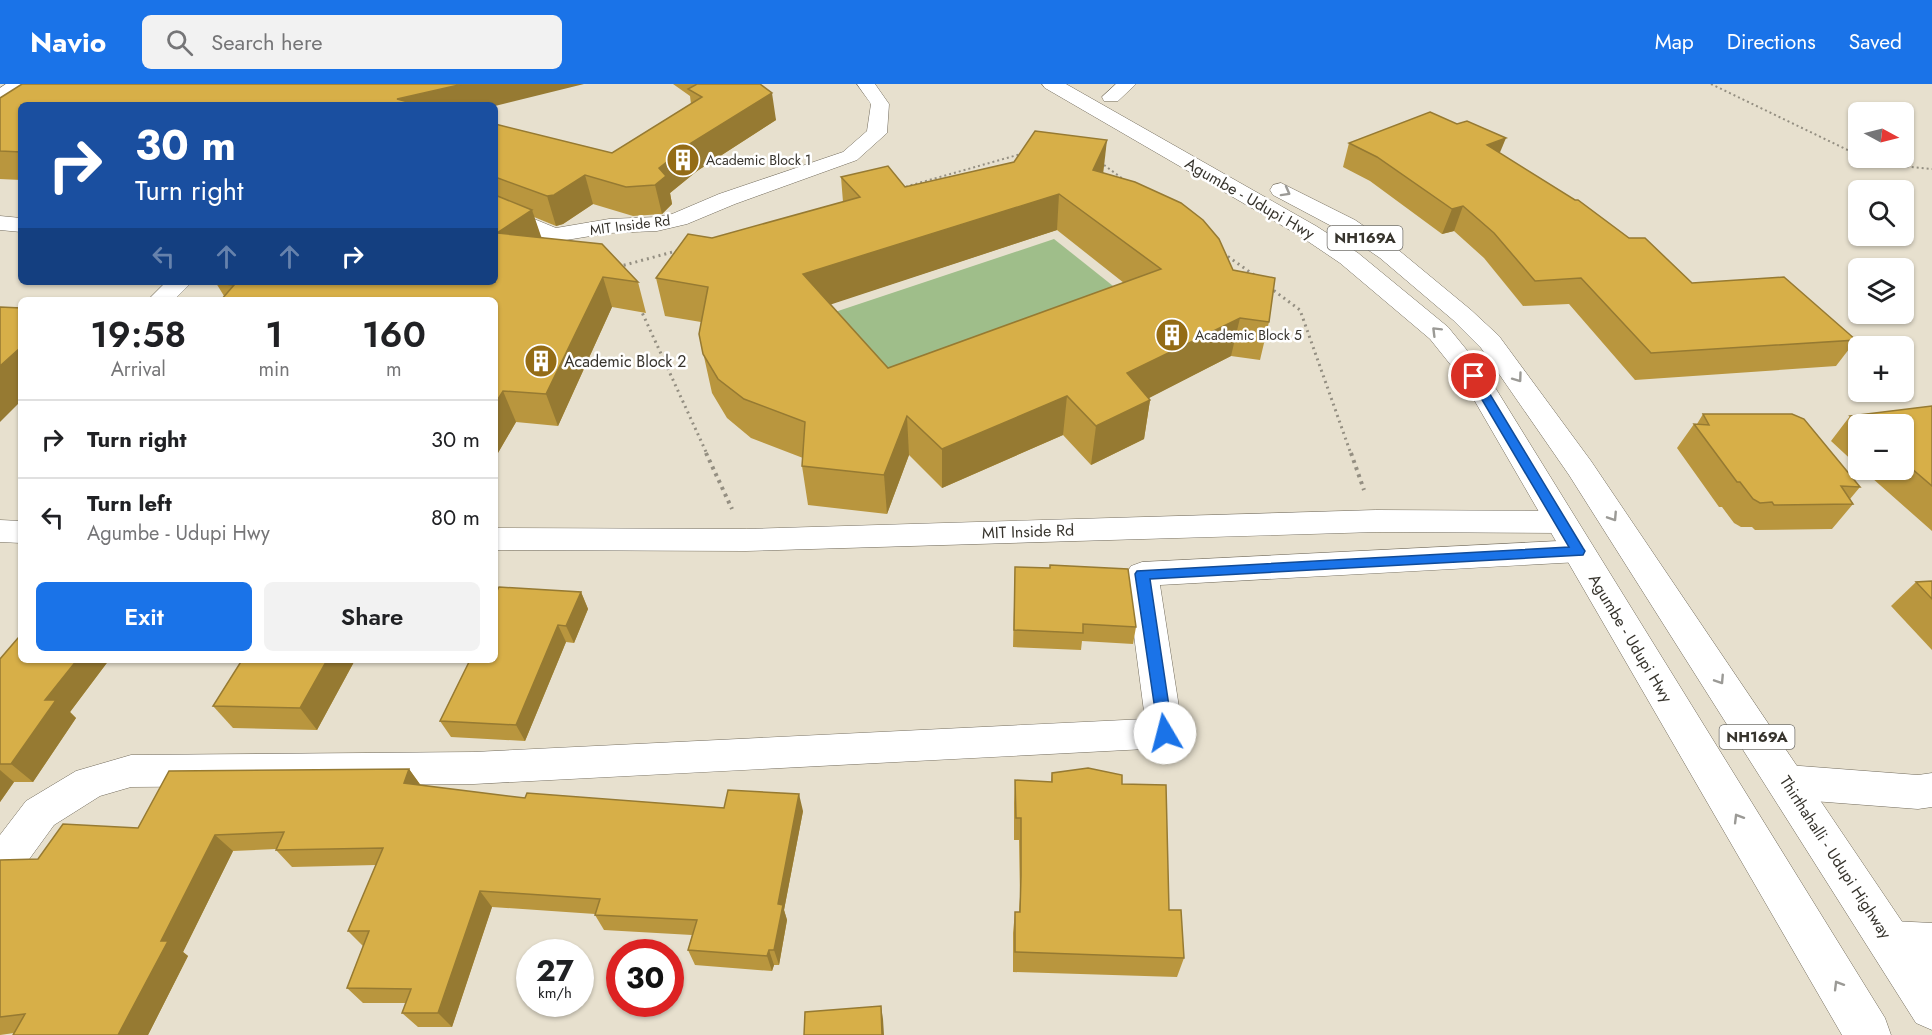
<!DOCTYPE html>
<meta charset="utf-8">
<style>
:root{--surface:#fff;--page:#f2f2f2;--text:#202124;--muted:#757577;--line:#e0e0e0;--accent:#1a73e8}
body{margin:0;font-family:Jost,sans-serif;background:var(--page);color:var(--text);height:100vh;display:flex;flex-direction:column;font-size:22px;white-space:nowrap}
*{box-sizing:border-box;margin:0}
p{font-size:20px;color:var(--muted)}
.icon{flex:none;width:33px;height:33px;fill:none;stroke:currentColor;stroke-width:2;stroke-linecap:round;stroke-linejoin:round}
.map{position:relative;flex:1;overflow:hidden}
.sheet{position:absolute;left:18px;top:213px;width:480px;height:366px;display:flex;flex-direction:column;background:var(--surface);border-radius:9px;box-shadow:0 2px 4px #0004}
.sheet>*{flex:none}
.banner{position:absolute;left:18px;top:18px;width:480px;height:183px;border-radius:9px;box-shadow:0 2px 4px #0004;background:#1a4fa0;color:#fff;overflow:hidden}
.needle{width:39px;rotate:97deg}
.fabs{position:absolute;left:1848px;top:18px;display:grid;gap:12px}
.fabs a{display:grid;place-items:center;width:66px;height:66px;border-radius:9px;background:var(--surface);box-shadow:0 2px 4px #0004;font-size:30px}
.speed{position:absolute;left:516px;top:855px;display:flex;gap:12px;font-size:30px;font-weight:700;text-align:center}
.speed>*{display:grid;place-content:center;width:78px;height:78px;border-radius:50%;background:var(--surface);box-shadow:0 2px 4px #0004;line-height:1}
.speed small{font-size:15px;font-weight:400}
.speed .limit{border:9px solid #d22;background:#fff;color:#111}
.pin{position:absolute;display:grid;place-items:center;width:51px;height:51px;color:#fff;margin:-26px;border:3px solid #fff;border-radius:50%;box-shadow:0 2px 6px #0007}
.me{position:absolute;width:66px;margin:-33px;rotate:352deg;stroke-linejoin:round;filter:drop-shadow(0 0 4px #0008)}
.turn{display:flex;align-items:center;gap:21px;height:126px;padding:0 18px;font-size:27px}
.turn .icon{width:78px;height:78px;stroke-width:2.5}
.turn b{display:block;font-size:42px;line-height:51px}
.lanes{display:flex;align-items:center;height:57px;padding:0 18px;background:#0003;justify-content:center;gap:30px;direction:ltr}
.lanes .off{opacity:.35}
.eta{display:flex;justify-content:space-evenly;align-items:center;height:102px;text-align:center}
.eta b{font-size:36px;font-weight:600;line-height:42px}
.button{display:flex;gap:12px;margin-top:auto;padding:12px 18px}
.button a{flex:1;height:69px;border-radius:9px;background:var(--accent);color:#fff;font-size:24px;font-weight:600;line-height:69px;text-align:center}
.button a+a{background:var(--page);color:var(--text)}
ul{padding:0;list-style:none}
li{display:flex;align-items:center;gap:18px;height:78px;padding:0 18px;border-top:2px solid var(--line)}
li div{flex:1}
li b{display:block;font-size:22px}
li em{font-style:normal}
header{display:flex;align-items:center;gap:36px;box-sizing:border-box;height:84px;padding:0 30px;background:var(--accent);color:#fff}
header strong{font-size:28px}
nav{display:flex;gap:33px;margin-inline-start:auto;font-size:21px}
.search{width:420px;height:54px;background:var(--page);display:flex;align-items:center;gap:15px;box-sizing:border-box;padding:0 21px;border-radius:9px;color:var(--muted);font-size:22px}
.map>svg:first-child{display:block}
.green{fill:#9fbe8a}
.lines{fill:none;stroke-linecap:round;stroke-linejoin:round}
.street-casing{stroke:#736c5d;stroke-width:1}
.secondary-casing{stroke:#736c5d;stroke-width:1}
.highway-casing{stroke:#736c5d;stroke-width:1}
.path-far2{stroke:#948f82;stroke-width:2;stroke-dasharray:2 3;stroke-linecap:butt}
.path-far1{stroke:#948f82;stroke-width:3;stroke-dasharray:2 4;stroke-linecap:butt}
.path{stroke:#948f82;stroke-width:4;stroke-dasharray:3 4.5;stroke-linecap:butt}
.street{fill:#fff;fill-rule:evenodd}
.secondary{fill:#fff;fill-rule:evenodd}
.highway{fill:#fff;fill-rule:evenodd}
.wall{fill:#b9963e;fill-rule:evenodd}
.shaded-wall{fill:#967a32}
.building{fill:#d7af48;stroke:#967a32;stroke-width:1.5;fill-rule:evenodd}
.oneway{stroke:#9b9a96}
.route{fill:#1a73e8;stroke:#114b97;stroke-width:1.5}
.labels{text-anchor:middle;stroke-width:5;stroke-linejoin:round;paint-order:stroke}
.far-poi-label{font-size:14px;fill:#37342d;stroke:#fff;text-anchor:start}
.far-street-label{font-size:14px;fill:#37342d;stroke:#fff}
.shield{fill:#fff;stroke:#73716c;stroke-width:1.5}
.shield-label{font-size:15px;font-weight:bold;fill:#37342d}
.street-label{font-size:16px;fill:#37342d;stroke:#fff}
.poi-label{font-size:16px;fill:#37342d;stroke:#fff;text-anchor:start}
</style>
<header>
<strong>Navio</strong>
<div class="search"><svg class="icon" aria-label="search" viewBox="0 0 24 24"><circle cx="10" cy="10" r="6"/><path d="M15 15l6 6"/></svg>Search here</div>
<nav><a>Map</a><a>Directions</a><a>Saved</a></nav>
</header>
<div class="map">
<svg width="1932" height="951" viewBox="0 0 1932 951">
<rect width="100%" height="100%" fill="#e7e0ce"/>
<!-- green -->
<polygon class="green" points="1054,155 1137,221 897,310 826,231"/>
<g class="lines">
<defs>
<g id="street">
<polygon points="6,0 28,0 7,16 0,18 0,4"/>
<polygon points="857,0 875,0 889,20 887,49 857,76 735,120 687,140 657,147 609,149 554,158 495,134 495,119 556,144 609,135 657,133 672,130 719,110 843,68 867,47 871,20"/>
<polygon points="1116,0 1136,0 1118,17 1104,17 1102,13"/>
<polygon points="0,132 21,134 21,148 0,146"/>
<polygon points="166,198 192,198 174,216 148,216"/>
<polygon points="1376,426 1561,427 1572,430 1576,438 1572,446 1561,449 1376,448 746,467 495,466 495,444 746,445"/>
<polygon points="0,436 21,437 21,459 0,458"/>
<polygon points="1579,456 1590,459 1595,467 1590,475 1579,478 1160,501 1183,649 1178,660 1165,664 474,700 131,703 100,712 54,741 14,796 0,802 0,751 26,717 76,687 131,671 474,668 1145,635 1126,490 1131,482 1142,478"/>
<polygon points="1787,681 1918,691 1932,689 1932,723 1918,725 1787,715 1774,710 1768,698 1774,686"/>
</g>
<polygon id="secondary" points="1892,837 1932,839 1932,883 1892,881 1876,874 1870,859 1876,844"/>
<g id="highway">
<polygon points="1042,0 1066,0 1316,142 1358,169 1448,243 1488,292 1885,934 1891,951 1842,951 1462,295 1430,255 1340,179 1300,152 1045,4"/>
<polygon points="1281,99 1355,136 1396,164 1471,226 1499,252 1591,377 1932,882 1932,946 1916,939 1569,391 1481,264 1453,236 1380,174 1339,146 1273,111 1270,106 1273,101"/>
</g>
</defs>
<!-- street casing -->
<use href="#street" class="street-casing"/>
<!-- secondary casing -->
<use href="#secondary" class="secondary-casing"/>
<!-- highway casing -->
<use href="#highway" class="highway-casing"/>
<!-- path-far2 -->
<g class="path-far2">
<polyline points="1711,0 1858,71"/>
<polyline points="1863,74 1878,80 1932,85"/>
<polyline points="1100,78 1123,95"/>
<polyline points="901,104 1021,70"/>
</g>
<!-- path-far1 -->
<g class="path-far1">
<polyline points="1223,169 1254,191"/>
<polyline points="622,185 621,182 680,166"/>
<polyline points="1269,203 1300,226 1351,370"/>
<polyline points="640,224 707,370"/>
</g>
<!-- path -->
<g class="path">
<polyline points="706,369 732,425"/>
<polyline points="1351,369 1364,406"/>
</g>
<!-- street -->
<use href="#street" class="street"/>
<!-- secondary -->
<use href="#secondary" class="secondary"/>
<!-- highway -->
<use href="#highway" class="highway"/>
</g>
<!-- wall -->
<g class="wall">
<polygon points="673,0 760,0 776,36 697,87 670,109 672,120 662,130 633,132 593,120 563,140 556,142 534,133 541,154 638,198 646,229 612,223 558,342 516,338 495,374 495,216 224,212 216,199 495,198 495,40 612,69 691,20 690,12"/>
<polygon points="0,14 21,21 21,96 0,95"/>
<polygon points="1349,59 1500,69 1629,154 1692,199 1856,256 1836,282 1635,296 1569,220 1523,222 1484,174 1454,147 1442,150 1370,97 1343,83"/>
<path d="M1104,89l129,97 36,52 -9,38 -29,-4 -83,42 2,2 -6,39 -53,26 -28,-30 -121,53 -33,-33 -22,59 -79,-9 -6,-39 1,-8 -52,-20 -24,-20 -15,-25 -13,-59 2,-12 -36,-6 -9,-38 56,-40 131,-36 -2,-25 64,10zM1057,146l67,53 -236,85 -58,-64z"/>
<polygon points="1932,322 1932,447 1863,386 1904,386 1904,340 1858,340 1858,382 1831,357 1850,332"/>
<polygon points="1703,330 1860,403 1850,415 1853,420 1832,445 1755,446 1752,443 1741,443 1734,439 1722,423 1719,423 1677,364 1694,340 1697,340"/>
<polygon points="1015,483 1136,543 1133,560 1082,557 1081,566 1013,563"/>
<polygon points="1932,497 1932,566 1891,522 1916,498"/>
<polygon points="581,508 588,525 574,559 566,558 525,657 451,653 440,637 469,578 467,576 495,576"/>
<polygon points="0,575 109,576 70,628 76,634 33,698 14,698 0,718"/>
<polygon points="355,576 317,646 233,644 213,622"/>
<polygon points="409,685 421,702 525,714 803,727 784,826 787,836 779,881 774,881 772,887 695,881 688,866 692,851 604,846 595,831 595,830 492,823 452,943 418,943 402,929 406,919 363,919 347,904 363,862 348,847 376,781 292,783 276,766 276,765 233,767 183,868 188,872 148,951 13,951 14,949 0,951 0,776 38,775 138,744"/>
<polygon points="1052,689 1122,700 1169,826 1184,874 1177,893 1013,888 1013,849 1015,828 1019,828 1020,813 1019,756 1014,756 1014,719 1015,696 1051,698"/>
</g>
<!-- shaded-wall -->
<g class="shaded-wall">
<polygon points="463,0 584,0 495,22 399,21 397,15"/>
<polygon points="772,9 776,36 697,87 670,109 672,120 662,130 655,101 659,84 691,59"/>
<polygon points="1506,54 1496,78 1487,61"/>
<polygon points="1107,56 1103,91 1093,86"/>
<polygon points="585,91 593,120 563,140 556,142 547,112"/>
<polygon points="1059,110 1057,146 808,228 803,190"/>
<polygon points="1463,122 1454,147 1442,150 1452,125"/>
<polygon points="532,126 542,155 497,149"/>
<polygon points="603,193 612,223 558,342 546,310"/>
<polygon points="1240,234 1231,272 1122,328 1127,289"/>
<polygon points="21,263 21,317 0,338 0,282"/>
<polygon points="503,307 516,338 495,374 495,320"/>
<polygon points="1067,312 1063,351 942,404 942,365"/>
<polygon points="1150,316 1144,355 1091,381 1096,342"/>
<polygon points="907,332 909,371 887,430 884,391"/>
<polygon points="581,508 588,525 574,559 566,542"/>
<polygon points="558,541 566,558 525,657 516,641"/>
<polygon points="77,576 109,576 70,628 76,634 33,698 11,680 45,616"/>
<polygon points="327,576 355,576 317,646 300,624"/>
<polygon points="409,685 422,703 404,699"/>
<polygon points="0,686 14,698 0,718"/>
<polygon points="799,710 803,727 784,826 787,836 779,881 774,866 778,820"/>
<polygon points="215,751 233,767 183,868 188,872 148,951 118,951 161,857"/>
<polygon points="480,807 492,823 452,943 438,929"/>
<polygon points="769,866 774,881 772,887 767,872"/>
<polygon points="881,922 883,935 884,951 882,951"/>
</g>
<!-- building -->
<g class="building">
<polygon points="22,0 463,0 397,15 419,21 21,21 21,68 0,67 0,14"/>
<polygon points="697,0 760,0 772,9 691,59 659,84 666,92 655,101 626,103 585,91 554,111 547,112 495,93 495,40 612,69 702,13 688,5"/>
<polygon points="1430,28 1457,40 1467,37 1506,54 1487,61 1575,116 1578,116 1629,154 1645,154 1692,199 1784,193 1856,256 1651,269 1581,194 1535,197 1494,149 1463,122 1452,125 1377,73 1349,59"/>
<path d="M1035,47l72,9 -14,30 42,12 46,21 22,17 16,19 14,31 42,8 -6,44 -29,-4 -113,55 23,27 -54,26 -29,-30 -125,53 -35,-33 -23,59 -82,-9 3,-44 -61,-23 -26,-20 -15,-25 -4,-20 9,-47 -52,-9 32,-44 24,4 148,-41 -19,-20 47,-11 17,21 109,-25zM1059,110l102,75 -273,99 -85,-94z"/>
<polygon points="495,111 532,126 497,149 602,160 638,198 603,193 546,310 503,307 495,320 495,216 221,216 234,201 216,199 217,198 495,198"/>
<polygon points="0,223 21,224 21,263 0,282"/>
<polygon points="1932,322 1932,402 1904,378 1904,340 1860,340 1850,332"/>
<polygon points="1703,330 1792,330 1804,335 1860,403 1841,402 1853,420 1774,421 1772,418 1760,419 1753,415 1740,398 1737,398 1694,340 1709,341"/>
<polygon points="1050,481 1128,485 1136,543 1083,540 1083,549 1014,546 1015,483 1050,484"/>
<polygon points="1932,497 1932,515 1916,498"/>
<polygon points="499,503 581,508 566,542 558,541 516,641 440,637 470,576 495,576 495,511"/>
<polygon points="18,554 21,554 21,576 77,576 45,616 56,616 11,680 0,680 0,575"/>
<polygon points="242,576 327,576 300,624 213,622"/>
<polygon points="1088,684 1122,691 1122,700 1166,701 1169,826 1181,826 1184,874 1015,868 1015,828 1020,828 1021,792 1021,734 1016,734 1015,696 1052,698 1052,689"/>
<polygon points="409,685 404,699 525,714 527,709 724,724 728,706 799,710 778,820 783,821 774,866 769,866 767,872 688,866 697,836 595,831 600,815 480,807 438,929 402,929 411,905 347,904 369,847 348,847 383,764 276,766 284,748 215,751 161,857 168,857 118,951 13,951 25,930 0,933 0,776 38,775 63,740 138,744 169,687"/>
<polygon points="881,922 882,951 804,951 805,928"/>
</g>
<!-- one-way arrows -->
<defs><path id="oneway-chevron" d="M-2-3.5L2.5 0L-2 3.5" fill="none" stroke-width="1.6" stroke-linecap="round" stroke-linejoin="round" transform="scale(1.5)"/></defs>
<g class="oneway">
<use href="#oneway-chevron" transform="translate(1286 108) rotate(29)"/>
<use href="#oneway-chevron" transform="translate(1436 247) rotate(-135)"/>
<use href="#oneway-chevron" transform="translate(1518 294) rotate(54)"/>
<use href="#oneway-chevron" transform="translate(1613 433) rotate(57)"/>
<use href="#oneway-chevron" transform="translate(1720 596) rotate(57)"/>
<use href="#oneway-chevron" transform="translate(1738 734) rotate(-121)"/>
<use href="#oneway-chevron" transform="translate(1838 901) rotate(-121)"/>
</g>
<!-- route -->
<polygon class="route" points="1474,289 1479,292 1583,464 1585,467 1583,471 1150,495 1173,649 1170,653 1165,655 1159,653 1135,490 1137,487 1569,463 1468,292"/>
<!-- icons -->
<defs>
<symbol id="building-disc" viewBox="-11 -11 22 22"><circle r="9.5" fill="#946c16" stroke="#fff"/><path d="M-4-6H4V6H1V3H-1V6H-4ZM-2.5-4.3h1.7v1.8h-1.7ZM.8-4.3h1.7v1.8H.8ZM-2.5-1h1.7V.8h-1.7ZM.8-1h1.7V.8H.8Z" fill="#fff"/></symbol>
</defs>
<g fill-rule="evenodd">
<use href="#building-disc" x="664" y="57" width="38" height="38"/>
<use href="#building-disc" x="1153" y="232" width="38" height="38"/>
<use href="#building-disc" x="522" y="258" width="38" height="38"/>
</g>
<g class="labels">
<!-- far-poi labels -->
<g class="far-poi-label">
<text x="706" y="81">Academic Block 1</text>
<text x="1195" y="256">Academic Block 5</text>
</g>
<!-- far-street labels -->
<g class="far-street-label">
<text transform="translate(630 141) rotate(-7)" y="5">MIT Inside Rd</text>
</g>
<!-- shield labels -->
<g class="shield">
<rect x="1327.5" y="142" width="75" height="24" rx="4.5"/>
<rect x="1719.5" y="641" width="75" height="24" rx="4.5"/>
</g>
<g class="shield-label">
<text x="1365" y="159">NH169A</text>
<text x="1757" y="658">NH169A</text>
</g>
<!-- street labels -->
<g class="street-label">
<text transform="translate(1250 114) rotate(30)" y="6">Agumbe - Udupi Hwy</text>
<text transform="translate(1028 447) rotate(-2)" y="6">MIT Inside Rd</text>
<text transform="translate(1631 554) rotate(59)" y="6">Agumbe - Udupi Hwy</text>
<text transform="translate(1836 773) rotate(57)" y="6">Thirthahalli - Udupi Highway</text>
</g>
<!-- poi labels -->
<g class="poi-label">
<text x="564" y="283">Academic Block 2</text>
</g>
</g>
</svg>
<div class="fabs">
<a><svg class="needle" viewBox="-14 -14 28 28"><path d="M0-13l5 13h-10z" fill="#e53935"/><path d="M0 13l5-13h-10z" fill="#757577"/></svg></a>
<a><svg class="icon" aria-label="search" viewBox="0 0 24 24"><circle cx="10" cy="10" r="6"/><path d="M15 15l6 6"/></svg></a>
<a><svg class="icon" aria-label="layers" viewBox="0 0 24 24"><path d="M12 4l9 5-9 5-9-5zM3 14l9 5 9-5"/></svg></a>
<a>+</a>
<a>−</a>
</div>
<div class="speed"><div>27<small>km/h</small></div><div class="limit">30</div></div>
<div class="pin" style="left:1474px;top:292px;background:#d93025"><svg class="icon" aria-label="arrive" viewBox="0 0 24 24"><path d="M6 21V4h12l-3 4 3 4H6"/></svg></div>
<svg class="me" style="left:1165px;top:649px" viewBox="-20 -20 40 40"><circle r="19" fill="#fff"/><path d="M0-13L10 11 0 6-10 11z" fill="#1a73e8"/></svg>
<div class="banner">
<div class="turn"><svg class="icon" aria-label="right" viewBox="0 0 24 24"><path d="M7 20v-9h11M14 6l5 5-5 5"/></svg><div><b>30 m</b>Turn right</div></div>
<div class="lanes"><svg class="icon off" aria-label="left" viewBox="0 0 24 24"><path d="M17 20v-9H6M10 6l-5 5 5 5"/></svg><svg class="icon off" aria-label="ahead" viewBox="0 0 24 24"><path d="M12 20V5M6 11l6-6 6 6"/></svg><svg class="icon off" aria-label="ahead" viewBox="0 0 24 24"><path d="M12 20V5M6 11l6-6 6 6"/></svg><svg class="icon" aria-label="right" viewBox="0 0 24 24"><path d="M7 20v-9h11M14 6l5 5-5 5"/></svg></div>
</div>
<section class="sheet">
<div class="eta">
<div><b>19:58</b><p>Arrival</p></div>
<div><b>1</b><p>min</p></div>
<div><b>160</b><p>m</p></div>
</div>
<ul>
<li><svg class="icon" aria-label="right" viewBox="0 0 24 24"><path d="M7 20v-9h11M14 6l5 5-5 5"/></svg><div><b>Turn right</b></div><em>30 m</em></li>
<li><svg class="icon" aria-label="left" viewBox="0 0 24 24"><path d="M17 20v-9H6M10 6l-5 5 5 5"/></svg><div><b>Turn left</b><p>Agumbe - Udupi Hwy</p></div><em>80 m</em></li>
</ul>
<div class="button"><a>Exit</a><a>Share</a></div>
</section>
</div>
